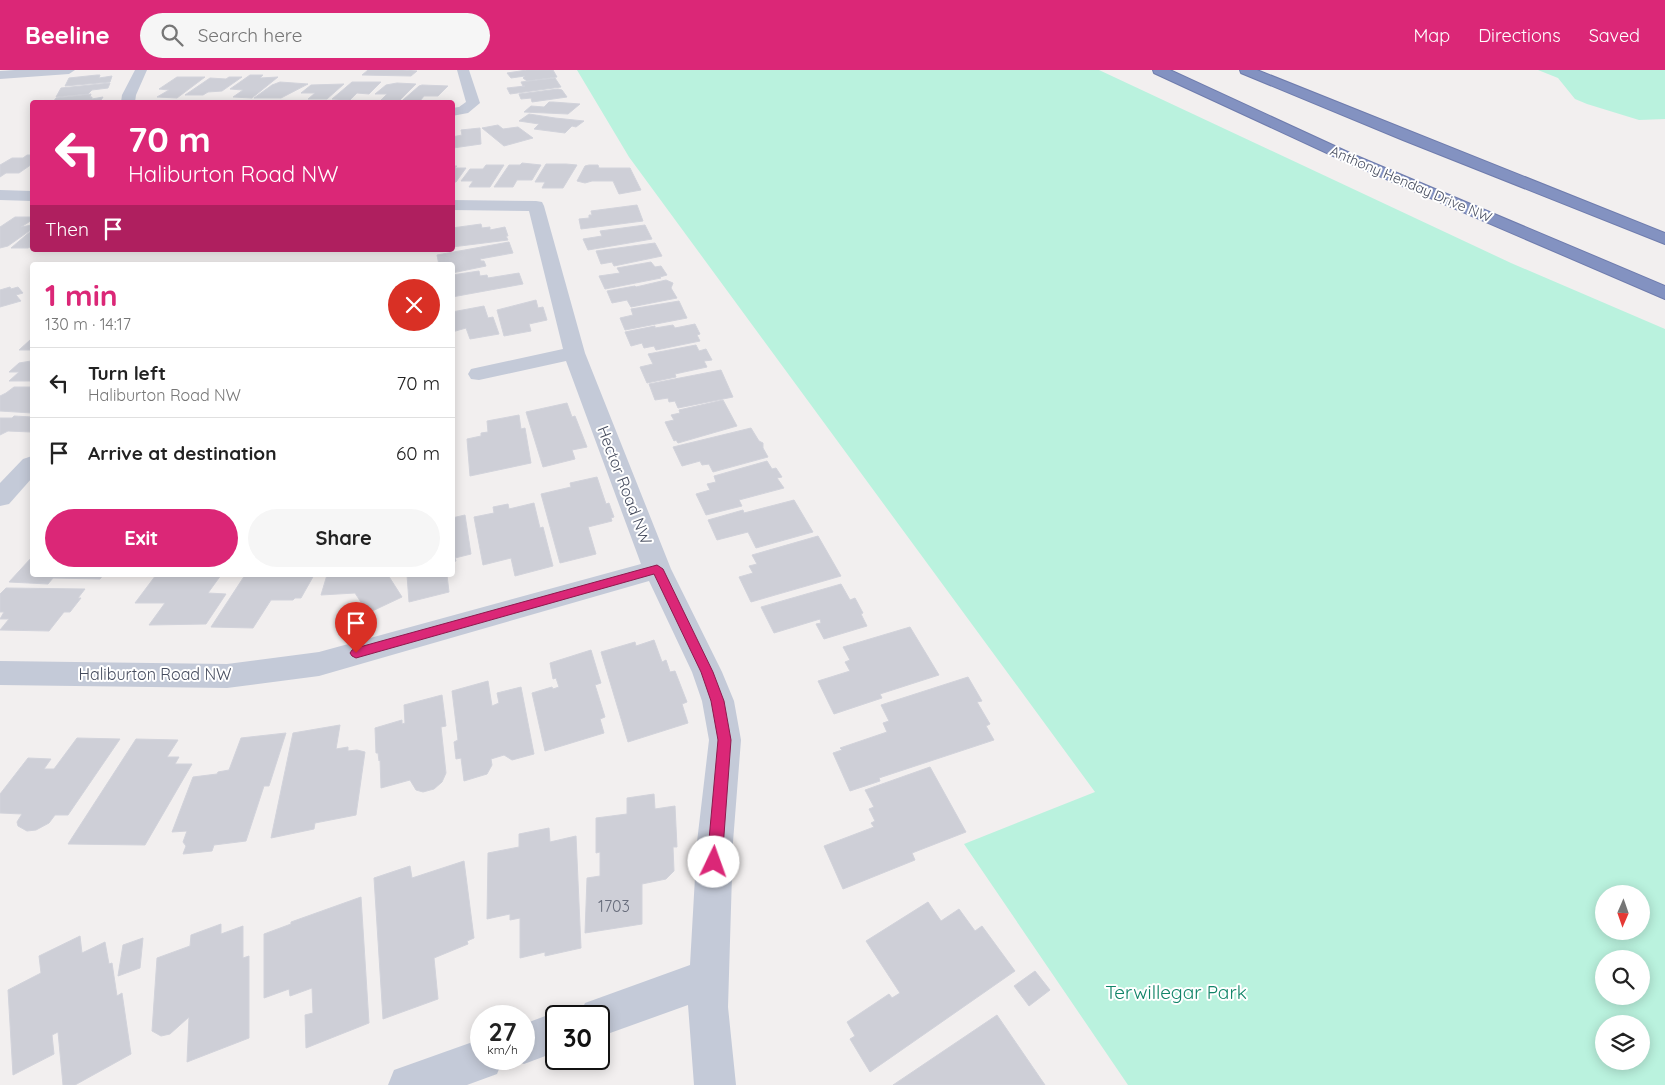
<!DOCTYPE html>
<meta charset="utf-8">
<style>
:root{--surface:#fff;--page:#f6f6f6;--text:#222;--muted:#767676;--line:#e0e0e0;--accent:#db2777}
body{margin:0;font-family:Quicksand,sans-serif;background:var(--page);color:var(--text);height:100vh;display:flex;flex-direction:column;font-size:19px;white-space:nowrap}
*{box-sizing:border-box;margin:0}
p{font-size:16px;color:var(--muted)}
.icon{flex:none;width:28px;height:28px;fill:none;stroke:currentColor;stroke-width:2;stroke-linecap:round;stroke-linejoin:round}
.map{position:relative;flex:1;overflow:hidden}
.details{position:absolute;left:30px;top:192px;width:425px;height:315px;display:flex;flex-direction:column;background:var(--surface);border-radius:5px;box-shadow:0 2px 12px #0003}
.details>*{flex:none}
.hud{position:absolute;left:30px;top:30px;width:425px;height:152px;border-radius:5px;box-shadow:0 2px 12px #0003;background:#db2777;color:#fff;overflow:hidden}
.needle{width:32px;rotate:182deg}
.controls{position:absolute;left:1595px;top:815px;display:grid;gap:10px}
.controls a{display:grid;place-items:center;width:55px;height:55px;border-radius:50%;background:var(--surface);box-shadow:0 2px 12px #0003;font-size:25px}
.speed{position:absolute;left:470px;top:935px;display:flex;gap:10px;font-size:25px;font-weight:700;text-align:center}
.speed>*{display:grid;place-content:center;width:65px;height:65px;border-radius:50%;background:var(--surface);box-shadow:0 2px 12px #0003;line-height:1}
.speed small{font-size:12px;font-weight:400}
.speed .limit{border:2px solid #111;border-radius:8px;background:#fff;color:#111}
.pin{position:absolute;display:grid;place-items:center;width:42px;height:42px;color:#fff;margin:-51px -21px;border-radius:50% 50% 50% 0;rotate:-45deg;box-shadow:0 0 5px #0007}
.pin .icon{rotate:45deg}
.me{position:absolute;width:55px;margin:-28px;rotate:3deg;stroke-linejoin:round;filter:drop-shadow(0 0 4px #0008)}
.turn{display:flex;align-items:center;gap:18px;height:105px;padding:0 15px;font-size:22px}
.turn .icon{width:65px;height:65px;stroke-width:2.5}
.turn b{display:block;font-size:35px;line-height:42px}
.then{display:flex;align-items:center;height:48px;padding:0 15px;background:#0003;gap:10px;font-size:19px}
.round{display:grid;place-items:center;flex:none;width:52px;height:52px;border-radius:26px;background:var(--page)}
.overview{display:flex;align-items:center;justify-content:space-between;height:85px;padding:0 15px}
h1{font-size:30px;font-weight:700;line-height:38px;color:var(--accent)}
.primary-button{display:flex;gap:10px;margin-top:auto;padding:10px 15px}
.primary-button a{flex:1;height:58px;border-radius:30px;background:var(--accent);color:#fff;font-size:20px;font-weight:700;line-height:58px;text-align:center}
.primary-button a+a{background:var(--page);color:var(--text)}
ul{padding:0;list-style:none}
li{display:flex;align-items:center;gap:15px;height:70px;padding:0 15px;border-top:1px solid var(--line)}
li div{flex:1}
li b{display:block;font-size:19px}
li em{font-style:normal}
header{display:flex;align-items:center;gap:30px;box-sizing:border-box;height:70px;padding:0 25px;background:var(--accent);color:#fff}
header strong{font-size:24px}
nav{display:flex;gap:28px;margin-inline-start:auto;font-size:18px}
.search{width:350px;height:45px;background:var(--page);display:flex;align-items:center;gap:12px;box-sizing:border-box;padding:0 18px;border-radius:28px;color:var(--muted);font-size:19px}
.map>svg:first-child{display:block}
.green{fill:#baf2de;fill-rule:evenodd}
.building{fill:#cecfd7;stroke:#d2d3db}
.lines{fill:none;stroke-linecap:round;stroke-linejoin:round}
.motorway-casing{stroke:#6f7cad;stroke-width:2}
.minor{fill:#c4cad8;fill-rule:evenodd}
.motorway{fill:#8392c1;fill-rule:evenodd}
.route{fill:#db2777;stroke:#8e194d}
.labels{text-anchor:middle;stroke-width:4;stroke-linejoin:round;paint-order:stroke}
.far-street-label{font-size:14px;fill:#464c5e;stroke:#fff}
.street-label{font-size:16px;fill:#464c5e;stroke:#fff}
.near-number-label{font-size:16px;fill:#686d7c}
.near-park-label{font-size:19px;fill:#118468;stroke:#fff}
</style>
<header>
<strong>Beeline</strong>
<div class="search"><svg class="icon" aria-label="search" viewBox="0 0 24 24"><circle cx="10" cy="10" r="6"/><path d="M15 15l6 6"/></svg>Search here</div>
<nav><a>Map</a><a>Directions</a><a>Saved</a></nav>
</header>
<div class="map">
<svg width="1665" height="1015" viewBox="0 0 1665 1015">
<rect width="100%" height="100%" fill="#f2efef"/>
<!-- green -->
<g class="green">
<path d="M577,0h522l412,193 154,66v756h-537l-164,-241 131,-52 -466,-635zM1604,824h37v37h-37zM1604,889h37v37h-37zM1604,954h37v37h-37z"/>
<polygon points="1538,0 1665,0 1665,49 1639,50 1587,34 1575,29 1558,8"/>
</g>
<!-- building -->
<g class="building">
<polygon points="368,0 403,0 417,1 411,6 362,5"/>
<polygon points="527,0 553,0 557,7 527,11 523,8 525,6 511,8 507,3"/>
<polygon points="97,5 100,5 99,8 112,6 110,12 65,16 69,8"/>
<polygon points="250,5 263,5 260,8 278,7 252,28 233,27 243,20 230,19"/>
<polygon points="177,7 205,7 177,28 157,27 169,20 159,19"/>
<polygon points="229,7 242,7 222,21 208,22 203,25 185,25 210,8 226,9"/>
<polygon points="555,8 561,17 510,24 507,18 525,16 523,16 521,12"/>
<polygon points="280,12 308,14 281,28 254,28 272,15"/>
<polygon points="352,12 381,12 369,24 357,23 350,30 332,29"/>
<polygon points="110,13 108,18 92,20 88,24 56,27 61,18"/>
<polygon points="397,13 416,14 400,30 381,30 387,24 375,24 386,15"/>
<polygon points="344,14 327,29 308,29 315,23 301,23 311,15"/>
<polygon points="419,16 422,15 448,16 438,26 424,26 420,31 403,30"/>
<polygon points="558,19 562,20 567,27 532,32 531,28 521,29 519,24"/>
<polygon points="91,24 90,27 92,27 92,29 103,27 100,32 53,32 56,28"/>
<polygon points="549,32 553,32 580,34 568,44 524,42 531,36 544,37"/>
<polygon points="529,44 555,48 584,51 576,57 572,56 565,63 534,59 539,54 519,51"/>
<polygon points="498,55 503,59 518,57 533,68 504,76 482,58"/>
<polygon points="480,58 481,74 453,78 452,67 462,65 461,60"/>
<polygon points="27,85 32,85 32,94 19,103 6,103 0,107 0,95 12,88 23,88"/>
<polygon points="522,93 541,95 532,110 517,110 513,117 494,117 509,95 520,95"/>
<polygon points="546,94 566,94 577,95 563,118 542,118 545,112 535,112"/>
<polygon points="486,95 504,95 490,117 469,117 473,111 461,111 470,99 483,99"/>
<polygon points="589,95 598,95 599,98 630,98 641,120 619,124 613,111 592,111 585,113 577,111 585,96"/>
<polygon points="452,96 457,96 455,98 466,98 456,112 452,112"/>
<polygon points="637,135 643,151 581,159 579,149 589,148 589,145 592,145 591,141"/>
<polygon points="15,147 32,147 32,150 21,157 32,155 32,159 8,176 0,178 0,157"/>
<polygon points="481,154 482,158 490,157 490,160 505,157 508,166 506,166 508,170 452,177 452,158"/>
<polygon points="645,155 652,169 588,180 583,169 602,166 600,161"/>
<polygon points="32,160 32,176 28,178 11,178"/>
<polygon points="509,172 513,183 480,189 481,191 484,191 486,196 452,203 452,195 439,195 437,185"/>
<polygon points="655,173 662,186 614,196 612,192 601,194 596,181"/>
<polygon points="651,192 655,197 661,196 667,205 660,207 661,208 605,219 599,206 620,203 617,198"/>
<polygon points="479,201 480,206 487,205 488,208 519,203 523,214 452,227 452,205"/>
<polygon points="666,210 673,213 671,218 677,228 631,237 627,230 612,233 607,221 635,216 636,217"/>
<polygon points="10,217 11,219 18,217 23,223 16,225 21,231 0,237 0,220"/>
<polygon points="536,230 538,238 543,237 547,250 529,254 531,261 504,266 497,240"/>
<polygon points="679,231 687,248 625,260 620,248 633,245 631,239"/>
<polygon points="484,236 488,248 493,247 499,264 470,269 466,258 452,262 452,242"/>
<polygon points="695,254 700,264 697,265 700,271 656,280 654,276 644,278 642,273 631,276 625,262 655,256 655,258 673,255 675,258"/>
<polygon points="30,270 32,270 32,280 19,280"/>
<polygon points="696,275 699,281 706,279 712,290 704,291 707,297 675,304 676,307 647,313 640,297 653,294 648,284"/>
<polygon points="31,291 32,291 32,311 9,311 19,302 9,302 19,293"/>
<polygon points="721,300 733,327 678,338 675,331 669,332 668,328 655,330 649,314"/>
<polygon points="14,317 32,317 32,343 0,341 0,326 6,323"/>
<polygon points="723,330 737,356 678,373 676,370 674,371 665,352 674,350 671,345 680,343 679,340"/>
<polygon points="567,333 572,347 575,346 587,377 572,380 575,389 543,397 526,342"/>
<polygon points="519,345 521,359 525,358 531,393 470,406 467,369 481,366 481,363 488,362 487,351"/>
<polygon points="14,346 32,347 32,360 31,362 8,361 0,365 0,348 12,348"/>
<polygon points="751,358 759,371 763,373 763,378 768,387 713,402 709,394 702,395 700,391 682,396 673,377"/>
<polygon points="767,391 772,399 776,398 782,407 777,408 784,418 739,430 742,436 706,445 696,424 710,420 707,414 716,412 714,406"/>
<polygon points="597,407 606,434 609,433 614,447 611,448 612,451 588,457 596,484 560,493 541,424 571,417 570,413"/>
<polygon points="794,430 813,462 756,478 748,462 717,470 708,450 743,440 744,443"/>
<polygon points="534,433 540,458 543,457 553,496 515,506 511,488 483,495 474,447 494,443 493,437 508,434 509,439"/>
<polygon points="465,445 471,484 455,488 456,491 452,492 452,448"/>
<polygon points="818,466 841,506 751,532 739,507 753,503 749,496 757,494 752,485"/>
<polygon points="32,487 32,505 103,505 100,509 53,508 48,514 9,512"/>
<polygon points="156,505 221,505 208,523 226,524 206,554 149,555 165,533 135,533"/>
<polygon points="245,505 314,505 301,528 295,528 293,530 271,530 253,558 211,557"/>
<polygon points="327,505 388,505 402,527 368,543 355,523 321,525"/>
<polygon points="407,505 447,505 449,522 409,532"/>
<polygon points="841,514 850,530 855,528 863,543 861,544 867,556 824,569 816,554 821,553 820,549 774,563 761,537"/>
<polygon points="6,518 85,519 78,528 81,528 70,542 64,542 49,561 0,560 9,549 0,549 4,542 0,542 0,524"/>
<polygon points="910,557 939,605 880,624 882,628 834,644 818,611 850,601 845,592 850,590 843,577"/>
<polygon points="654,570 662,592 666,590 670,602 675,601 687,632 682,634 688,653 628,672 601,582 635,572 636,576"/>
<polygon points="591,580 601,613 595,615 605,647 600,649 604,663 545,681 532,623 552,617 553,619 559,617 556,608 553,609 550,593"/>
<polygon points="968,607 982,631 977,632 990,654 986,656 994,670 879,708 880,711 850,721 833,683 842,680 840,678 887,662 883,653 889,651 881,635"/>
<polygon points="488,611 492,636 499,633 497,623 521,617 534,684 512,690 504,685 491,689 492,695 487,704 464,711 461,688 456,689 454,672 458,670 452,621"/>
<polygon points="442,625 446,656 441,657 446,703 442,712 434,719 423,722 416,720 410,710 381,718 380,690 379,691 378,683 376,683 375,658 402,650 402,654 405,653 404,635"/>
<polygon points="340,655 336,679 348,677 348,681 357,680 365,682 356,745 315,753 314,759 271,768 293,663"/>
<polygon points="286,663 269,716 264,716 246,771 214,775 212,781 183,784 186,776 183,772 187,761 172,762 193,707 217,704 218,702 229,700 241,668"/>
<polygon points="77,668 120,669 68,745 55,745 49,753 36,760 27,761 18,756 17,752 22,744 0,743 0,724 28,688 51,689 44,699 54,699"/>
<polygon points="136,669 178,670 167,687 179,687 175,694 192,694 145,775 68,774"/>
<polygon points="930,697 966,762 912,783 915,790 843,819 824,776 874,757 871,753 875,751 869,739 874,737 865,720"/>
<polygon points="654,724 655,739 675,736 677,777 673,777 674,801 666,809 642,814 642,854 585,863 587,808 600,806 600,782 596,783 596,748 627,744 627,728"/>
<polygon points="549,758 550,772 576,766 581,878 545,886 545,882 520,888 520,848 510,850 510,844 487,849 488,783 519,777 519,764"/>
<polygon points="464,791 474,868 467,871 468,874 434,888 438,929 383,949 374,808 410,796 412,808"/>
<polygon points="361,827 369,953 306,978 305,945 313,943 312,918 290,926 289,919 264,928 264,864 291,854 291,852"/>
<polygon points="928,832 941,851 959,839 975,861 982,856 1015,901 870,1002 850,969 855,966 847,952 889,924 892,928 900,923 866,871"/>
<polygon points="221,854 221,864 243,856 243,888 249,886 249,968 187,992 189,947 170,964 161,966 152,961 157,888 190,876 191,865"/>
<polygon points="80,866 82,883 105,872 109,894 112,893 117,926 122,923 131,984 75,1015 63,1015 58,962 52,965 54,984 13,1005 8,920 41,903 39,886"/>
<polygon points="143,868 140,898 118,906 123,875"/>
<polygon points="1035,901 1050,920 1029,936 1014,916"/>
<polygon points="997,945 1045,1015 893,1015"/>
</g>
<g class="lines">
<defs>
<g id="motorway">
<polygon points="1153,0 1170,0 1352,84 1665,216 1665,229 1342,90 1154,3"/>
<polygon points="1240,0 1257,0 1665,163 1665,174 1403,70 1241,3"/>
</g>
</defs>
<!-- motorway casing -->
<use href="#motorway" class="motorway-casing"/>
<!-- minor -->
<g class="minor">
<polygon points="15,0 75,0 69,4 0,9 0,1"/>
<polygon points="135,0 147,0 136,25 135,32 121,32 122,25"/>
<polygon points="457,0 469,0 480,33 468,43 452,46 452,38 459,37 466,32"/>
<polygon points="0,120 32,121 32,131 0,130"/>
<polygon points="452,130 536,131 542,132 544,136 585,283 671,499 722,602 734,631 741,670 733,772 728,937 736,1015 694,1015 688,935 599,967 599,946 579,946 585,933 690,895 697,772 709,670 702,631 692,602 649,511 319,606 227,618 0,615 0,591 227,594 319,582 641,494 566,291 479,310 471,309 468,304 471,299 563,279 529,141 452,140"/>
<polygon points="32,386 32,408 9,434 0,436 0,413 23,389"/>
<polygon points="556,942 567,946 556,946 556,982 524,994 510,989 524,989 524,954"/>
<polygon points="481,969 481,989 503,989 497,1004 467,1015 388,1015 394,1000"/>
</g>
<!-- motorway -->
<use href="#motorway" class="motorway"/>
</g>
<!-- route -->
<polygon class="route" points="657,495 663,499 713,602 724,631 731,670 722,792 720,797 714,799 709,797 707,792 718,670 711,631 701,602 654,504 356,588 352,586 350,583 352,580 356,578"/>
<g class="labels">
<!-- far-street labels -->
<g class="far-street-label">
<text transform="translate(1411 114) rotate(23)" y="5">Anthony Henday Drive NW</text>
</g>
<!-- street labels -->
<g class="street-label">
<text transform="translate(625 415) rotate(69)" y="6">Hector Road NW</text>
<text x="155" y="610">Haliburton Road NW</text>
</g>
<!-- near-number labels -->
<g class="near-number-label">
<text x="614" y="842">1703</text>
</g>
<!-- near-park labels -->
<g class="near-park-label">
<text x="1176" y="929">Terwillegar Park</text>
</g>
</g>
</svg>
<div class="controls">
<a><svg class="needle" viewBox="-14 -14 28 28"><path d="M0-13l5 13h-10z" fill="#e53935"/><path d="M0 13l5-13h-10z" fill="#767676"/></svg></a>
<a><svg class="icon" aria-label="search" viewBox="0 0 24 24"><circle cx="10" cy="10" r="6"/><path d="M15 15l6 6"/></svg></a>
<a><svg class="icon" aria-label="layers" viewBox="0 0 24 24"><path d="M12 4l9 5-9 5-9-5zM3 14l9 5 9-5"/></svg></a>
</div>
<div class="speed"><div>27<small>km/h</small></div><div class="limit">30</div></div>
<div class="pin" style="left:356px;top:583px;background:#d93025"><svg class="icon" aria-label="arrive" viewBox="0 0 24 24"><path d="M6 21V4h12l-3 4 3 4H6"/></svg></div>
<svg class="me" style="left:714px;top:792px" viewBox="-20 -20 40 40"><circle r="19" fill="#fff"/><path d="M0-13L10 11 0 6-10 11z" fill="#db2777"/></svg>
<div class="hud">
<div class="turn"><svg class="icon" aria-label="left" viewBox="0 0 24 24"><path d="M17 20v-9H6M10 6l-5 5 5 5"/></svg><div><b>70 m</b>Haliburton Road NW</div></div>
<div class="then">Then<svg class="icon" aria-label="arrive" viewBox="0 0 24 24"><path d="M6 21V4h12l-3 4 3 4H6"/></svg></div>
</div>
<section class="details">
<div class="overview"><div><h1>1 min</h1><p>130 m · 14:17</p></div><a class="round" style="background:#d93025;color:#fff"><svg class="icon" aria-label="close" viewBox="0 0 24 24"><path d="M6 6l12 12M18 6L6 18"/></svg></a></div>
<ul>
<li><svg class="icon" aria-label="left" viewBox="0 0 24 24"><path d="M17 20v-9H6M10 6l-5 5 5 5"/></svg><div><b>Turn left</b><p>Haliburton Road NW</p></div><em>70 m</em></li>
<li><svg class="icon" aria-label="arrive" viewBox="0 0 24 24"><path d="M6 21V4h12l-3 4 3 4H6"/></svg><div><b>Arrive at destination</b></div><em>60 m</em></li>
</ul>
<div class="primary-button"><a>Exit</a><a>Share</a></div>
</section>
</div>
